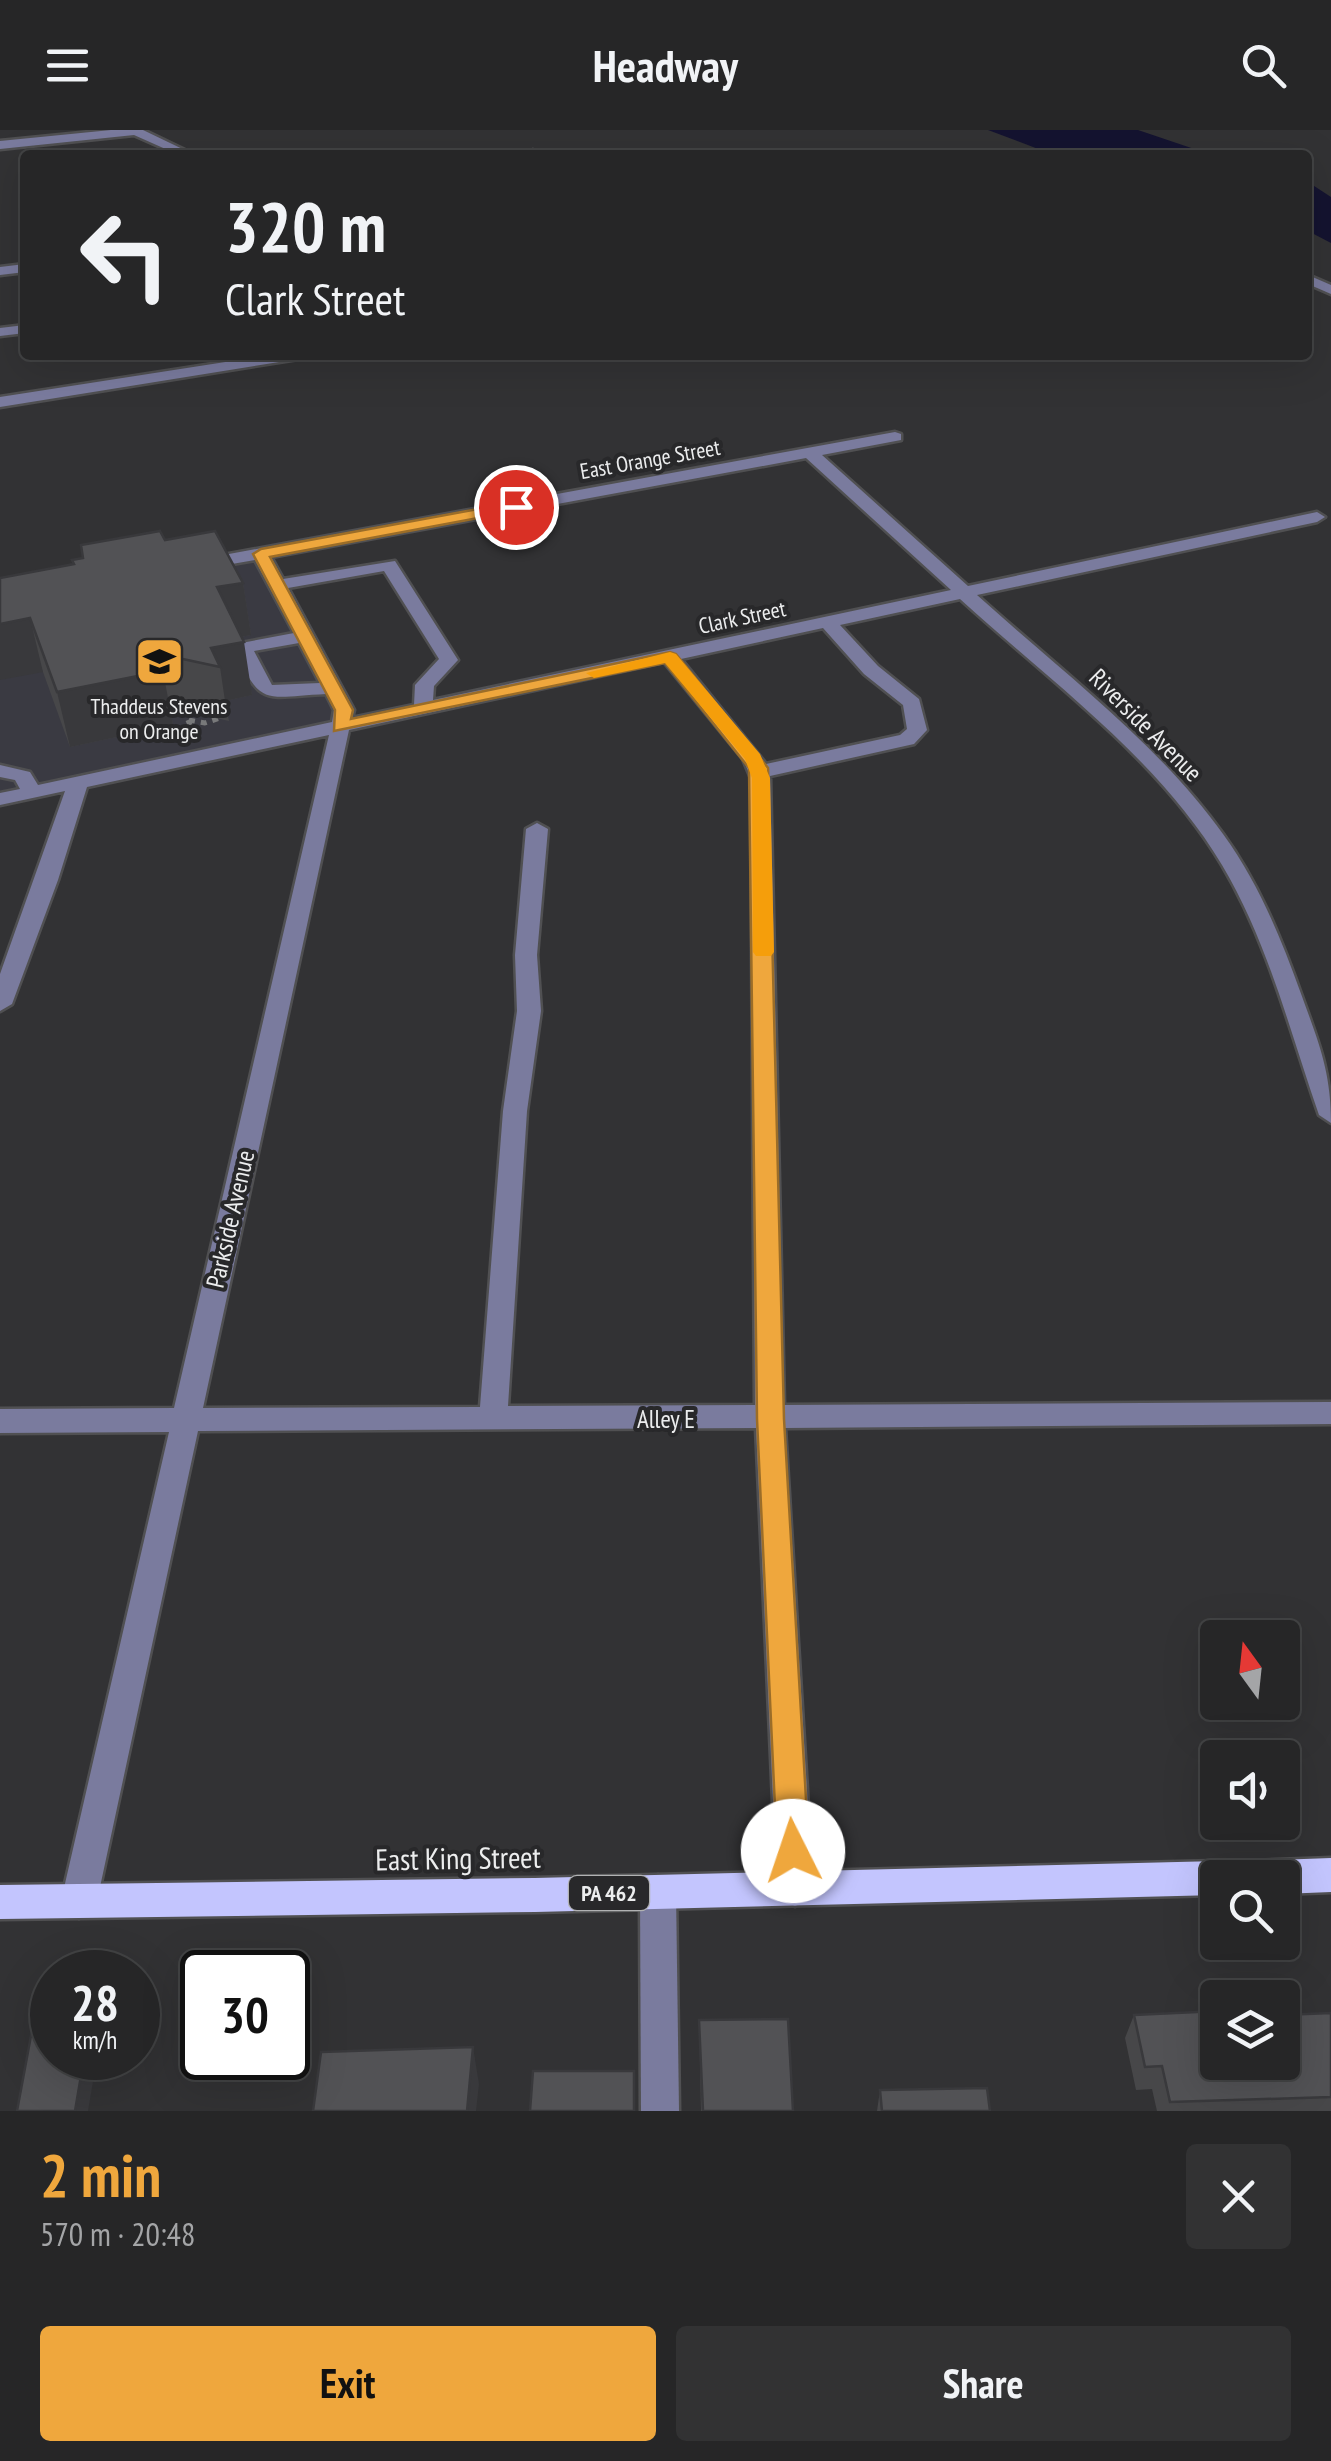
<!DOCTYPE html>
<meta charset="utf-8">
<style>
:root{--surface:#262627;--page:#323233;--text:#f1f3f6;--muted:#a4a5a7;--line:#424344;--accent:#efa73d}
body{margin:0;font-family:"PT Sans Narrow",sans-serif;background:var(--page);color:var(--text);height:100vh;display:flex;flex-direction:column;font-size:38px;white-space:nowrap}
*{box-sizing:border-box;margin:0}
p{font-size:32px;color:var(--muted)}
.icon{flex:none;width:55px;height:55px;fill:none;stroke:currentColor;stroke-width:2;stroke-linecap:round;stroke-linejoin:round}
.map{position:relative;height:1981px;overflow:hidden}
.side{display:flex;flex-direction:column;background:var(--surface);flex:1}
.side>*{flex:none}
.top-card{position:absolute;left:20px;top:20px;width:1292px;height:210px;border-radius:10px;box-shadow:0 10px 40px #0002,0 0 0 2px var(--line);background:#262627;color:var(--text);overflow:hidden}
.needle{width:65px;rotate:345deg}
.buttons{position:absolute;left:1200px;top:1490px;display:grid;gap:20px}
.buttons a{display:grid;place-items:center;width:100px;height:100px;border-radius:10px;background:var(--surface);box-shadow:0 10px 40px #0002,0 0 0 2px var(--line);font-size:50px}
.speed{position:absolute;left:30px;top:1820px;display:flex;gap:20px;font-size:50px;font-weight:700;text-align:center}
.speed>*{display:grid;place-content:center;width:130px;height:130px;border-radius:50%;background:var(--surface);box-shadow:0 10px 40px #0002,0 0 0 2px var(--line);line-height:1}
.speed small{font-size:25px;font-weight:400}
.speed .limit{border:5px solid #111;border-radius:15px;background:#fff;color:#111}
.pin{position:absolute;display:grid;place-items:center;width:85px;height:85px;color:#fff;margin:-42px;border:5px solid #fff;border-radius:50%;box-shadow:0 2px 10px #0007}
.me{position:absolute;width:110px;margin:-55px;rotate:356deg;stroke-linejoin:round;filter:drop-shadow(0 0 8px #0008)}
.turn{display:flex;align-items:center;gap:35px;height:210px;padding:0 40px;font-size:45px}
.turn .icon{width:130px;height:130px;stroke-width:2.5}
.turn b{display:block;font-size:70px;line-height:85px}
.round{display:grid;place-items:center;flex:none;width:105px;height:105px;border-radius:10px;background:var(--page)}
.summary{display:flex;align-items:center;justify-content:space-between;height:170px;padding:0 40px}
h1{font-size:60px;font-weight:600;line-height:75px;color:var(--accent)}
.button{display:flex;gap:20px;margin-top:auto;padding:20px 40px}
.button a{flex:1;height:115px;border-radius:10px;background:var(--accent);color:#111;font-size:40px;font-weight:600;line-height:115px;text-align:center}
.button a+a{background:var(--page);color:var(--text)}
header{display:flex;justify-content:space-between;align-items:center;height:130px;padding:0 40px;background:var(--surface);font-size:45px;font-weight:600}
.map>svg:first-child{display:block}
.built{fill:#3a3a42}
.water{fill:#141330}
.lines{fill:none;stroke-linecap:round;stroke-linejoin:round}
.minor-casing{stroke:#505052;stroke-width:5}
.major-casing{stroke:#505052;stroke-width:5}
.path{stroke:#78797a;stroke-width:5;stroke-dasharray:6 6;stroke-linecap:butt}
.minor{fill:#7a7b9e;fill-rule:evenodd}
.major{fill:#c3c5fe;fill-rule:evenodd}
.wall{fill:#474749}
.shaded-wall{fill:#39393c}
.building{fill:#525255;stroke:#39393c;stroke-width:2.5}
.route{fill:#efa73d;stroke:#9b6d28;stroke-width:2.5}
.slow{fill:#f59e0b}
.labels{text-anchor:middle;stroke-width:8;stroke-linejoin:round;paint-order:stroke}
.far-street-label{font-size:22px;fill:#ecedee;stroke:#28282a}
.far-poi-label{font-size:22px;fill:#ecedee;stroke:#28282a}
.shield{fill:#28282a;stroke:#b1b2b3;stroke-width:2.5}
.shield-label{font-size:22px;font-weight:bold;fill:#ecedee}
.street-label{font-size:25px;fill:#ecedee;stroke:#28282a}
.near-street-label{font-size:30px;fill:#ecedee;stroke:#28282a}
</style>
<header><svg class="icon" aria-label="menu" viewBox="0 0 24 24"><path d="M4 6h16M4 12h16M4 18h16"/></svg>Headway<svg class="icon" aria-label="search" viewBox="0 0 24 24"><circle cx="10" cy="10" r="6"/><path d="M15 15l6 6"/></svg></header>
<div class="map">
<svg width="1331" height="1981" viewBox="0 0 1331 1981">
<rect width="100%" height="100%" fill="#323234"/>
<!-- built -->
<polygon class="built" points="261,424 344,580 340,597 0,669 0,471"/>
<!-- water -->
<g class="water">
<polygon points="988,0 1138,0 1212,25 1054,25"/>
<polygon points="1308,52 1331,67 1331,113 1308,101"/>
</g>
<g class="lines">
<defs>
<g id="minor">
<polygon points="111,0 143,0 195,25 179,25 134,5 0,19 0,11"/>
<polygon points="533,20 541,25 528,25"/>
<polygon points="25,134 25,142 0,145 0,137"/>
<polygon points="1308,145 1331,155 1331,164 1308,154"/>
<polygon points="25,195 25,203 0,206 0,198"/>
<polygon points="270,225 305,225 298,229 0,277 0,267"/>
<path d="M895,302l6,2v6l-79,15 146,131 349,-74 8,5 -8,5 -340,73c84,76 180,147 246,239 35,48 57,102 77,157 18,50 31,79 31,132l-12,-8c-29,-83 -51,-173 -97,-250 -63,-106 -172,-184 -262,-266l-120,26 38,41 41,33 8,31 -13,14 -144,32 14,629 547,-3v22l-546,4 28,461 -5,12 -13,5 -13,-5 -5,-12 -21,-461 -558,3 -101,470 -5,12 -13,5 -13,-5 -5,-12 108,-469 -169,1v-24l174,-1 155,-673 -242,52 -29,93 -46,124 -12,7v-37l65,-183 -65,14v-12l20,-4 -5,-9 -15,-3v-12l30,7 8,13 294,-63 2,-12 -8,-16c-62,3 -65,14 -92,-46l2,-4 58,-11 -39,-73 -58,10 -9,-5 3,-4zM806,328l145,132 -518,110 1,-14 24,-26 -63,-99 -112,18 -12,-22zM384,441l55,88 -24,26 -1,20 -62,13 2,-8 -66,-122zM823,498l41,46 39,31 4,24 -7,6 -134,29 -85,-105zM299,513l21,40 -48,2 -18,-34zM664,532l79,97 8,19 4,627 -247,1 19,-295 14,-100 -4,-56 11,-126 -11,-6 -11,6 -11,126 2,56 -14,100 -23,296 -277,1 146,-678z"/>
<polygon points="658,1745 671,1750 676,1762 679,1981 641,1981 640,1762 645,1750"/>
</g>
<polygon id="major" points="1331,1728 1331,1762 1282,1764 1282,1748 1218,1748 1218,1765 535,1782 0,1789 0,1755 535,1748 1218,1731 1230,1736 1234,1745 1239,1736 1251,1731"/>
</defs>
<!-- minor casing -->
<use href="#minor" class="minor-casing"/>
<!-- major casing -->
<use href="#major" class="major-casing"/>
<!-- path -->
<g class="path">
<polyline points="183,579 195,606"/>
<polyline points="189,590 205,593 220,588"/>
</g>
<!-- minor -->
<use href="#minor" class="minor"/>
<!-- major -->
<use href="#major" class="major"/>
</g>
<!-- wall -->
<g class="wall">
<polygon points="165,410 243,453 251,505 241,507 252,565 225,571 229,591 170,578 173,595 70,617 43,542 0,448 73,435 72,430"/>
<polygon points="1331,1883 1331,1981 1157,1981 1152,1959 1136,1960 1125,1908 1134,1885 1218,1932"/>
<polygon points="699,1890 793,1981 701,1981"/>
<polygon points="880,1960 990,1981 877,1981"/>
</g>
<!-- shaded-wall -->
<g class="shaded-wall">
<polygon points="243,453 251,505 226,510 217,457"/>
<polygon points="30,488 43,542 0,550 0,494"/>
<polygon points="244,512 252,565 225,571 220,537 211,518"/>
<polygon points="163,541 173,595 70,617 57,562"/>
<polygon points="473,1917 479,1954 476,1981 467,1981"/>
<polygon points="84,1928 97,1928 88,1981 75,1981"/>
</g>
<!-- building -->
<g class="building">
<polygon points="160,401 165,410 215,401 243,453 217,457 244,512 211,518 220,537 155,523 163,541 57,562 30,488 0,494 0,448 74,434 72,430 83,428 81,415"/>
<polygon points="1218,1881 1218,1932 1282,1932 1282,1885 1331,1883 1331,1967 1170,1972 1162,1936 1145,1937 1134,1885"/>
<polygon points="52,1883 52,1928 84,1928 75,1981 17,1981 35,1884"/>
<polygon points="788,1889 793,1981 703,1981 699,1890"/>
<polygon points="473,1917 467,1981 313,1981 321,1922"/>
<polygon points="533,1941 634,1941 634,1981 530,1981"/>
<polygon points="987,1958 990,1981 882,1981 880,1960"/>
</g>
<!-- route -->
<polygon class="route" points="516,372 524,377 521,380 270,427 353,580 351,589 670,522 676,524 768,638 784,1289 809,1721 804,1732 793,1736 782,1732 777,1721 757,1289 749,638 665,533 334,601 335,580 253,424 261,419"/>
<!-- slow -->
<polygon class="slow" points="670,522 676,524 760,624 770,648 774,822 771,826 756,826 753,822 752,648 745,629 665,533 594,548 586,543"/>
<!-- icons -->
<defs>
<symbol id="university-square" viewBox="-11 -11 22 22"><rect x="-9" y="-9" width="18" height="18" rx="4" fill="#efa73d" stroke="#28282a"/><path d="M0-5L7-2L0 1L-7-2ZM-4 1L0 2.5L4 1V4Q0 6-4 4Z" fill="#111"/></symbol>
</defs>
<g fill-rule="evenodd">
<use href="#university-square" x="132" y="504" width="55" height="55"/>
</g>
<g class="labels">
<!-- far-street labels -->
<g class="far-street-label">
<text transform="translate(650 329) rotate(-10)" y="8">East Orange Street</text>
<text transform="translate(742 487) rotate(-12)" y="8">Clark Street</text>
</g>
<!-- far-poi labels -->
<g class="far-poi-label">
<text x="159" y="584">Thaddeus Stevens<tspan x="159" dy="25">on Orange</tspan></text>
</g>
<!-- shield labels -->
<rect class="shield" x="569" y="1746" width="80" height="34" rx="8"/>
<g class="shield-label">
<text x="609" y="1771">PA 462</text>
</g>
<!-- street labels -->
<g class="street-label">
<text transform="translate(1146 595) rotate(45)" y="9">Riverside Avenue</text>
<text transform="translate(230 1089) rotate(-77)" y="9">Parkside Avenue</text>
<text x="666" y="1298">Alley E</text>
</g>
<!-- near-street labels -->
<g class="near-street-label">
<text transform="translate(458 1729) rotate(-1)" y="10">East King Street</text>
</g>
</g>
</svg>
<div class="buttons">
<a><svg class="needle" viewBox="-14 -14 28 28"><path d="M0-13l5 13h-10z" fill="#e53935"/><path d="M0 13l5-13h-10z" fill="#a4a5a7"/></svg></a>
<a><svg class="icon" aria-label="sound" viewBox="0 0 24 24"><path d="M4 9h4l5-4v14l-5-4H4zM17 9q2 3 0 6"/></svg></a>
<a><svg class="icon" aria-label="search" viewBox="0 0 24 24"><circle cx="10" cy="10" r="6"/><path d="M15 15l6 6"/></svg></a>
<a><svg class="icon" aria-label="layers" viewBox="0 0 24 24"><path d="M12 4l9 5-9 5-9-5zM3 14l9 5 9-5"/></svg></a>
</div>
<div class="speed"><div>28<small>km/h</small></div><div class="limit">30</div></div>
<div class="pin" style="left:516px;top:377px;background:#d93025"><svg class="icon" aria-label="arrive" viewBox="0 0 24 24"><path d="M6 21V4h12l-3 4 3 4H6"/></svg></div>
<svg class="me" style="left:793px;top:1721px" viewBox="-20 -20 40 40"><circle r="19" fill="#fff"/><path d="M0-13L10 11 0 6-10 11z" fill="#efa73d"/></svg>
<div class="top-card">
<div class="turn"><svg class="icon" aria-label="left" viewBox="0 0 24 24"><path d="M17 20v-9H6M10 6l-5 5 5 5"/></svg><div><b>320 m</b>Clark Street</div></div>
</div>
</div>
<section class="side">
<div class="summary"><div><h1>2 min</h1><p>570 m · 20:48</p></div><a class="round"><svg class="icon" aria-label="close" viewBox="0 0 24 24"><path d="M6 6l12 12M18 6L6 18"/></svg></a></div>
<div class="button"><a>Exit</a><a>Share</a></div>
</section>
